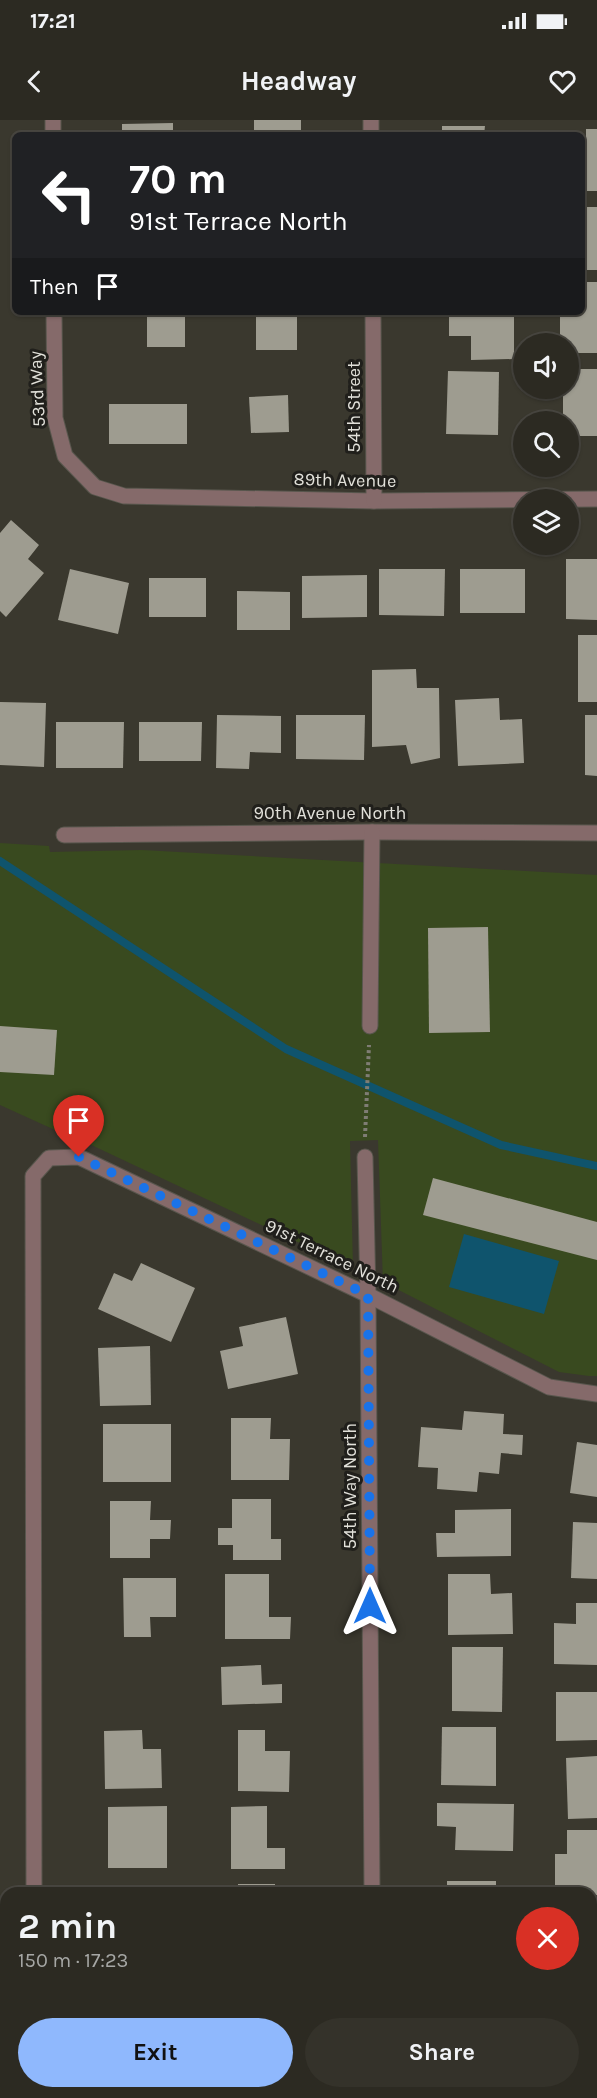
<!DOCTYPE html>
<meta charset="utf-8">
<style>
:root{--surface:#2c2a22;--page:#34322a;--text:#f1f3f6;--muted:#a6a7a5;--line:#484640;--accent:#8fb8fd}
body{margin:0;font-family:Karla,sans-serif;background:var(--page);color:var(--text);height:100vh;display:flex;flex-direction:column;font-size:22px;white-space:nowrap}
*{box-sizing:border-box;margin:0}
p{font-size:20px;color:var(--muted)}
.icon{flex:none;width:33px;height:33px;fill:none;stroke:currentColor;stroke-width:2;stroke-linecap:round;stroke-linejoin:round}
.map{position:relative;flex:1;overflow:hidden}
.side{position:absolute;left:0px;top:1767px;width:597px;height:212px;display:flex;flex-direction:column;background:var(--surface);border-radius:18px 18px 0 0;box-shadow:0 2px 4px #0004,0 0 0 2px var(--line)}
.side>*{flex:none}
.top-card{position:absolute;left:12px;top:12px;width:573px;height:183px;border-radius:9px;box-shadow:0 2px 4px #0004,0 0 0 2px var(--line);background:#202124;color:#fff;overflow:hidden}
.controls{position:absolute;left:513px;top:213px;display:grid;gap:12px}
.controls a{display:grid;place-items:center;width:66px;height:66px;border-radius:50%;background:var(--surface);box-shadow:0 2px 4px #0004,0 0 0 2px var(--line);font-size:30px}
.pin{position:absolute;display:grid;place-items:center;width:51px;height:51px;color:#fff;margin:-62px -26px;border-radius:50% 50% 50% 0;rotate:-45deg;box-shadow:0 0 6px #0007}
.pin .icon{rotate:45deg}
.me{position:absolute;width:66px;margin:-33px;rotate:0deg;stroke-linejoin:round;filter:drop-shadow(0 0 4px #0008)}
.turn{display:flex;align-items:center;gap:21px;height:126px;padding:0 18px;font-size:27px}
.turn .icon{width:78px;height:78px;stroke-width:2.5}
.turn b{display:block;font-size:42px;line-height:51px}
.then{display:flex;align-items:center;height:57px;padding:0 18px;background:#0003;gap:12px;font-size:22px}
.round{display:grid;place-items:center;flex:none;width:63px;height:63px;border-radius:32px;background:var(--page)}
.head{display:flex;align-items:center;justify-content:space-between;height:102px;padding:0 18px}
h1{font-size:36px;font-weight:700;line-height:45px}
.action{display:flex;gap:12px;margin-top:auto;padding:12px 18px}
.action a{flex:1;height:69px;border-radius:36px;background:var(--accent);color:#111;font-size:24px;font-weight:700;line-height:69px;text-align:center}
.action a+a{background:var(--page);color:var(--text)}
.status{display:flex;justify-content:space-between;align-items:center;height:42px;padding:0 30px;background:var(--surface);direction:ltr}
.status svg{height:16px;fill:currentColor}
header{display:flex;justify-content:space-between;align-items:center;height:78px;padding:0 18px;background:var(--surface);font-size:27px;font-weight:700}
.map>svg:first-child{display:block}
.green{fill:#394a1f}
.water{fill:#0f546d}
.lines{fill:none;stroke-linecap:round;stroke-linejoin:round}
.stream{stroke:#0f546d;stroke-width:8}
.building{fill:#9e9c90}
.minor-casing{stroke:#58564d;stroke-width:17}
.path{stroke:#7f7d74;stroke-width:4;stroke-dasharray:3 3;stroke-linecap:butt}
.minor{stroke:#856a6a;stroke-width:15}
.route{stroke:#1a73e8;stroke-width:10;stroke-dasharray:0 18}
.labels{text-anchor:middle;stroke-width:6;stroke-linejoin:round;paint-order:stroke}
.street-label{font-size:18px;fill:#e2e1da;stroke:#201f1b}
</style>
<div class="status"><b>17:21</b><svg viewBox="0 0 49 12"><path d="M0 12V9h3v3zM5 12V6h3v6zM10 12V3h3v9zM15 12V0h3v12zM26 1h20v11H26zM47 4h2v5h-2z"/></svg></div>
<header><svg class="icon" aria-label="back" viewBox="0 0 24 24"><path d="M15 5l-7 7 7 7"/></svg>Headway<svg class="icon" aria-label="heart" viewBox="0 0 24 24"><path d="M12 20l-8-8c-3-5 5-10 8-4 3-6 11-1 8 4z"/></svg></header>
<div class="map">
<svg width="597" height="1978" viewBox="0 0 597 1978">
<rect width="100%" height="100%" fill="#3a382e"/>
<!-- green -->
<polygon class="green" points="0,723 49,726 50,732 142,730 597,755 597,1256 589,1256 559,1252 383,1162 378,1020 350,1021 353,1148 85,1022 77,1020 0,985"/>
<!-- water -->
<polygon class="water" points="464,1114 559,1141 544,1194 449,1167"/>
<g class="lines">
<!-- stream -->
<polyline class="stream" points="0,741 286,929 501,1025 597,1046"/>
</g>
<!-- building -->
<g class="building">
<rect x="254" y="0" width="47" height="15"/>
<polygon points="173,3 173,15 122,15 122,4"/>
<polygon points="442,6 485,6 484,15 442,15"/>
<rect x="586" y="9" width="11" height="62"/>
<rect x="582" y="87" width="15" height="63"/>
<polygon points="582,162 597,162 597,233 568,233 568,224 560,224 560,192 582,192"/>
<rect x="147" y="192" width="38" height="35"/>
<rect x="256" y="192" width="41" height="38"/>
<polygon points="449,192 514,192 514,239 471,240 471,216 449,216"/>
<polygon points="568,249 597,249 597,316 568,316 568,302 563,302 563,268 568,268"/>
<polygon points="448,251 499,252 498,315 446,314"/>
<polygon points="288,275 289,312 251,313 249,277"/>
<rect x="109" y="284" width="78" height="40"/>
<polygon points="11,400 39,425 28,439 44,453 6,497 0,491 0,413"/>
<polygon points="566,439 597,439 597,500 566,499"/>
<polygon points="70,449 129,463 118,514 58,500"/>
<polygon points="379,449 445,449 444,496 379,495"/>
<rect x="460" y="449" width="65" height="44"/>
<polygon points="367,455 367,497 302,498 302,456"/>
<rect x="149" y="458" width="57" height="39"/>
<polygon points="237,471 290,472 290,510 237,510"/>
<rect x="578" y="515" width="19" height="67"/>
<polygon points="416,549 417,568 439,568 440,638 411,644 406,625 372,627 372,550"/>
<polygon points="499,578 500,600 522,599 524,643 458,646 455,580"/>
<polygon points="0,582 46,583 44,647 0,645"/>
<polygon points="217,595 281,596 281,633 250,632 249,649 216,648"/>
<polygon points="296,595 365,595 364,640 296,639"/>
<polygon points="585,595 597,595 597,656 585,655"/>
<polygon points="56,602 124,602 123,648 56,648"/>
<polygon points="139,602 202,602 201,641 139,641"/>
<polygon points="488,807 490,912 429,913 428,808"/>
<polygon points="0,906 57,910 54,955 0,952"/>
<polygon points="433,1058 597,1102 597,1140 423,1095"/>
<polygon points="141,1143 195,1168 171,1222 98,1189 114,1153 132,1161"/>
<polygon points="286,1197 298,1254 228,1269 220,1231 243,1226 239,1207"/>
<polygon points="150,1226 151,1285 100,1286 98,1228"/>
<polygon points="464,1291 504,1294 503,1314 523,1315 522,1335 501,1333 499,1354 479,1352 477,1372 437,1369 438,1348 418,1347 421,1307 462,1310"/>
<polygon points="231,1298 271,1298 270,1319 290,1319 289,1360 231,1360"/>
<rect x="103" y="1304" width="68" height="58"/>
<polygon points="577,1322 597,1325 597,1377 570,1373"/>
<polygon points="232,1379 271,1379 271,1419 281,1419 281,1440 233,1440 233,1425 218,1425 218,1408 232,1408"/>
<polygon points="110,1381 151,1381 150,1400 171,1400 170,1419 150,1419 150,1438 110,1438"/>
<polygon points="511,1389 511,1436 437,1437 436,1413 455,1413 455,1390"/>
<polygon points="573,1402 597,1403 597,1459 571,1458"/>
<polygon points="225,1454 269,1454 269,1497 291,1497 290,1519 225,1519"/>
<polygon points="448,1454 490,1454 491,1474 512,1473 513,1514 448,1515"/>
<polygon points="123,1458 176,1458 176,1497 150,1497 151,1517 124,1517"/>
<polygon points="576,1483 597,1483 597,1545 554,1544 554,1503 576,1504"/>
<polygon points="452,1527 503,1527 502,1592 452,1591"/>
<polygon points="261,1545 262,1565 282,1564 282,1583 222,1585 221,1547"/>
<polygon points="556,1572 597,1572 597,1620 556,1621"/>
<polygon points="442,1607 496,1607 496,1666 441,1665"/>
<polygon points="142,1610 143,1629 161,1629 162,1668 105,1669 104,1611"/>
<polygon points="238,1610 265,1610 265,1631 290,1631 289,1672 238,1671"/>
<polygon points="597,1636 597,1698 568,1699 566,1638"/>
<polygon points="437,1683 514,1684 513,1731 455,1730 456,1707 437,1706"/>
<polygon points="167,1686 167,1748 108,1748 108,1687"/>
<polygon points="267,1686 267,1728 285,1728 285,1749 231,1749 231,1687"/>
<polygon points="567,1710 597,1710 597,1775 591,1775 591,1773 555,1773 555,1734 567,1734"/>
<rect x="447" y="1761" width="49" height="12"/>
<rect x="238" y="1764" width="37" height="9"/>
<rect x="102" y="1765" width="64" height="8"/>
<rect x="591" y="1790" width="6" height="60"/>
<rect x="591" y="1868" width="6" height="61"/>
<polygon points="591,1945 597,1945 597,1978 573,1978 573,1972 591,1972"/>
<rect x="114" y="1972" width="56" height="6"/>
<rect x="225" y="1972" width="68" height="6"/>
<polygon points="446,1972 509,1972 509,1976 446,1977"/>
</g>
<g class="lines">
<defs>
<g id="minor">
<polyline points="53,0 53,15"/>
<polyline points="371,0 371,15"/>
<polyline points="54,192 55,298 65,336 95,367 124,376 374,381 597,379"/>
<polyline points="373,192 374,381"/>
<polyline points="64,715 372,712 597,713"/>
<polyline points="370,906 372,712"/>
<polyline points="365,1037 368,1175 372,1773"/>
<polyline points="34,1773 33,1056 49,1038 79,1037 368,1175 549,1267 597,1274"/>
<polyline points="34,1972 34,1978"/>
<polyline points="373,1972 373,1978"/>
</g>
</defs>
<!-- minor casing -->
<use href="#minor" class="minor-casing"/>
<!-- path -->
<polyline class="path" points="365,1017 369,925"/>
<!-- minor -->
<use href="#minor" class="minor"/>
</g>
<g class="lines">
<!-- route -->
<polyline class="route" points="79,1037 368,1175 370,1486"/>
</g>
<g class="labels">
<!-- street labels -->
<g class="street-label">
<text transform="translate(37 269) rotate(-93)" y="6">53rd Way</text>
<text transform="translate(354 287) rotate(-90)" y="6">54th Street</text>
<text transform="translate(345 360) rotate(1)" y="6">89th Avenue</text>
<text x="330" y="699">90th Avenue North</text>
<text transform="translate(332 1136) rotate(26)" y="6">91st Terrace North</text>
<text transform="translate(350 1366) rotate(-90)" y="6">54th Way North</text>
</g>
</g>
</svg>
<div class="controls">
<a><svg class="icon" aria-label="sound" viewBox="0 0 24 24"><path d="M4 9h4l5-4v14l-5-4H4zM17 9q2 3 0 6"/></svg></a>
<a><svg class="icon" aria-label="search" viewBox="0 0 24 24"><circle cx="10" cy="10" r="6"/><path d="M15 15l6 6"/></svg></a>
<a><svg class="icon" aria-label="layers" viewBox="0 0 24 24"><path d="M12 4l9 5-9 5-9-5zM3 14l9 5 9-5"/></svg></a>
</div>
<div class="pin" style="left:79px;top:1037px;background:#d93025"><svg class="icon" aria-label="arrive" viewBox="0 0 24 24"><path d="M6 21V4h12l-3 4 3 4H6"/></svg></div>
<svg class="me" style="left:370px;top:1486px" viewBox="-20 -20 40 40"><path d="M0-17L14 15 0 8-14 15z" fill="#1a73e8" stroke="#fff" stroke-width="4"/></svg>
<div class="top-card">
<div class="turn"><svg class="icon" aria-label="left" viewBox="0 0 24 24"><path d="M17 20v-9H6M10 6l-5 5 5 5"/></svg><div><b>70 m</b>91st Terrace North</div></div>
<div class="then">Then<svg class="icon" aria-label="arrive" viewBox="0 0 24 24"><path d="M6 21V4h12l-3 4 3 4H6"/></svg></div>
</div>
<section class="side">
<div class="head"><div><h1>2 min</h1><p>150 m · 17:23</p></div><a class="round" style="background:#d93025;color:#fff"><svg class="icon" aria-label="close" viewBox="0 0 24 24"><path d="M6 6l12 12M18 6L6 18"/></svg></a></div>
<div class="action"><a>Exit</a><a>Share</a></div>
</section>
</div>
